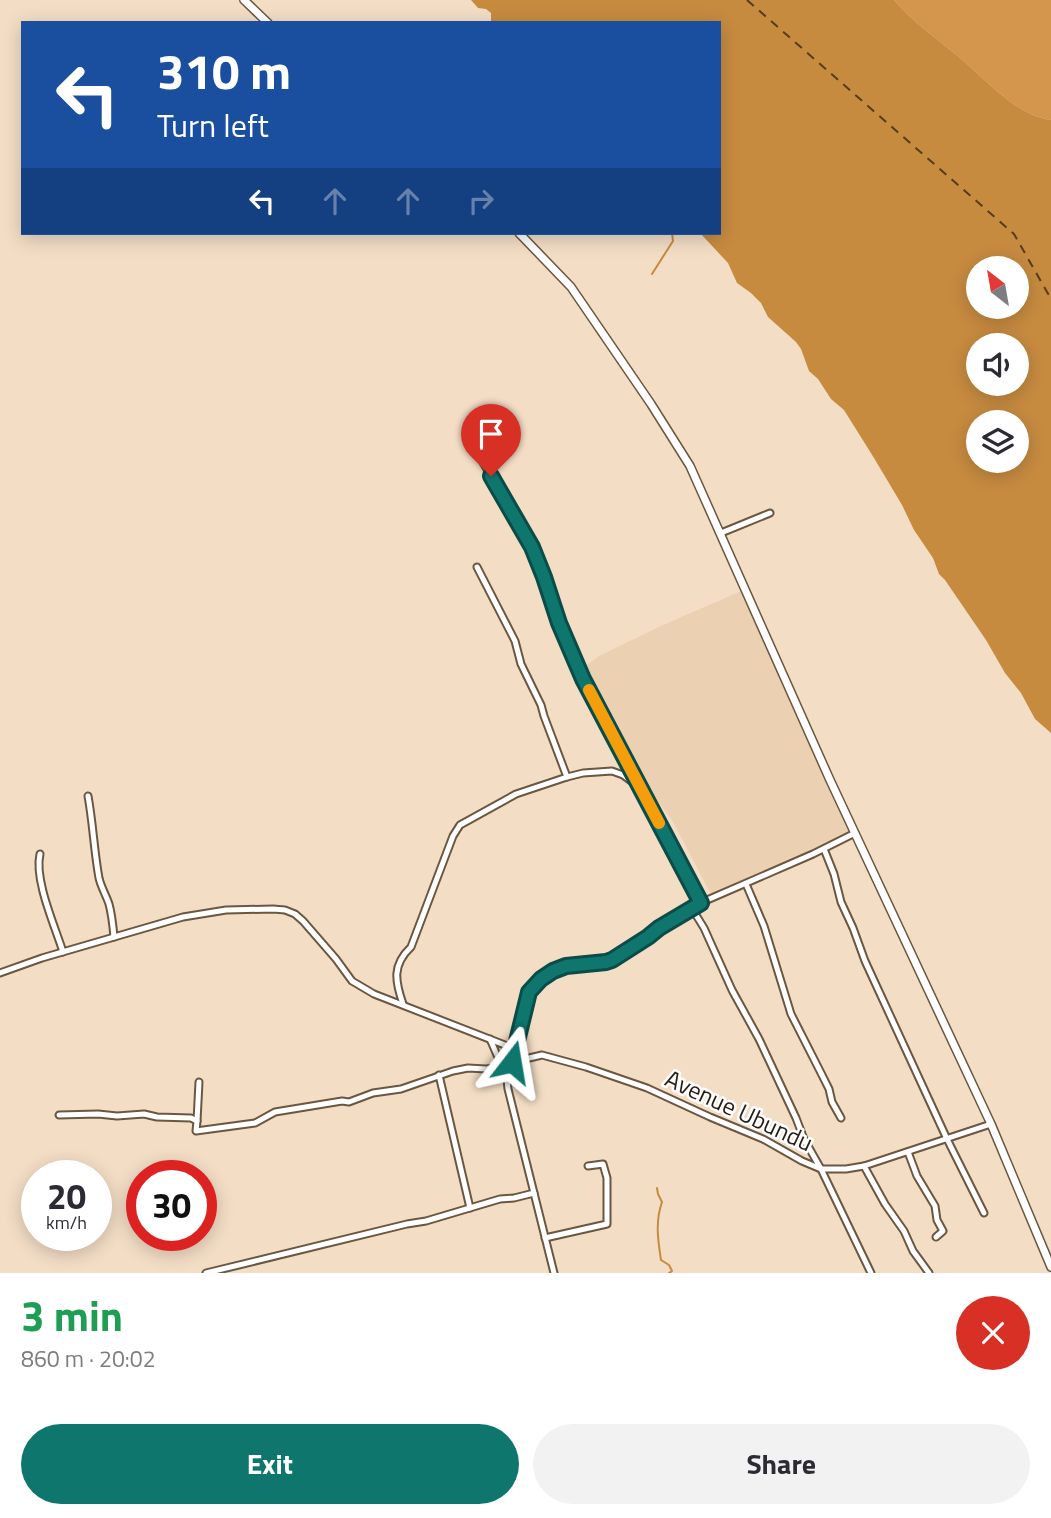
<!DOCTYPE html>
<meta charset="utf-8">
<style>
:root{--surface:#fff;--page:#f2f2f3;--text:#2b2b33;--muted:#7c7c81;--accent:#0f766e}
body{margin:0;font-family:"Titillium Web",sans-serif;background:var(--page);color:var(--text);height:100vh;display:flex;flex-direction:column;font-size:26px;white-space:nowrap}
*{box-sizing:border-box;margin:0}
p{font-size:23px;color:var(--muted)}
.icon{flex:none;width:38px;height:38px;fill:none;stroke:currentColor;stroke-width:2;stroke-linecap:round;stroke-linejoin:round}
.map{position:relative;height:1273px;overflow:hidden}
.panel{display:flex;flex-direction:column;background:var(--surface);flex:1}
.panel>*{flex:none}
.top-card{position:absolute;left:21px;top:21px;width:700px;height:214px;border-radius:0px;box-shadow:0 4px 18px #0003;background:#1a4fa0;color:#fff;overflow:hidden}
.needle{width:46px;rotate:329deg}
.tools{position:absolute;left:966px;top:256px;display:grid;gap:14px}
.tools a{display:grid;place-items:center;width:63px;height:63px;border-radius:50%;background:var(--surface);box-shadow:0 4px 18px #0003;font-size:35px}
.speed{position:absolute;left:21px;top:1160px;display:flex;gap:14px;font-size:35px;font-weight:700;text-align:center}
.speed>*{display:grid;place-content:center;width:91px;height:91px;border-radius:50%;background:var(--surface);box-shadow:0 4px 18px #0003;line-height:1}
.speed small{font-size:18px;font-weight:400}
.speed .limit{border:10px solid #d22;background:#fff;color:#111}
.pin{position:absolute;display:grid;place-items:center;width:60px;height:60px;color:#fff;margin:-72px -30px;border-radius:50% 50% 50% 0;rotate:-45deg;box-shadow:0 0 7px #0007}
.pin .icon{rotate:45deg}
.me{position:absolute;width:77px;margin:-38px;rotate:14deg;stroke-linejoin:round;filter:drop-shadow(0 0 5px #0008)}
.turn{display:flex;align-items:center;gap:24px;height:147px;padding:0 21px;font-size:32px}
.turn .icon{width:91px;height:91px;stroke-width:2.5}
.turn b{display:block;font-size:49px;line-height:60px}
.lanes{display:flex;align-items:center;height:66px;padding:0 21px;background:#0003;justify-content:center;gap:35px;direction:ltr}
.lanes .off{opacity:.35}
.round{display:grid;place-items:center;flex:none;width:74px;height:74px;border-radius:37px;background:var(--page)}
.headline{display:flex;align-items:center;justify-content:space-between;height:119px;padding:0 21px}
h1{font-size:42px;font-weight:700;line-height:52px;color:#1e9e55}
.action{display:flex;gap:14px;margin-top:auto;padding:14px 21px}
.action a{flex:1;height:80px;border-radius:42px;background:var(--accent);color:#fff;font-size:28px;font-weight:700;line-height:80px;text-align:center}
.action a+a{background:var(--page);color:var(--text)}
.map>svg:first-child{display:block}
.built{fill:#ebd0b2}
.forest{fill:#d3964c}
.water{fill:#c78b40;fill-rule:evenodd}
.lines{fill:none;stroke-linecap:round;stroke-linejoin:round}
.stream{stroke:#c78b40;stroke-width:2}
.ferry{stroke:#553c1c;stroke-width:2;stroke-dasharray:9 7;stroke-linecap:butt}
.minor-casing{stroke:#695742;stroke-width:9}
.tertiary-casing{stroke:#695742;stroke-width:10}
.minor{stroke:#fff;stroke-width:5}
.tertiary{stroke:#fff;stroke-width:7}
.route-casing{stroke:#0a4d48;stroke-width:18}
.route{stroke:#0f766e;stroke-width:12}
.slow{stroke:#f59e0b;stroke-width:12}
.labels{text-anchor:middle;stroke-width:5;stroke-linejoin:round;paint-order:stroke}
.street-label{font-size:24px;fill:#271f16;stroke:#fff}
</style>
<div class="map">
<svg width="1051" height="1273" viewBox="0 0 1051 1273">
<rect width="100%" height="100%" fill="#f3ddc5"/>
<!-- built -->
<polygon class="built" points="746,589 855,831 847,837 713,898 672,820 645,784 640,768 615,724 598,692 587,665 599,656 661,626"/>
<!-- forest -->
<path class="forest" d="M894,0h157v120c-34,-4 -66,-41 -92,-63 -22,-18 -46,-35 -65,-57z"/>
<!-- water -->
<path class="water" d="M471,0h423c19,22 43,39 65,57 26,22 58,59 92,63v613l-16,-14 -14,-26 -16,-20 -19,-33 -41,-60 -6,-6 -6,-16 -19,-28 -12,-25 -28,-47 -30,-48 -13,-11 -13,-20 -9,-8 -8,-22 -5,-7 -28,-25 -7,-14 -10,-10 -14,-10 -9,-20 -28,-30h19v-210h-228v-10l-5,-4 -8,-1zM978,268h39v38h-39zM978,345h39v38h-39zM978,422h39v38h-39z"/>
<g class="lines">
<!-- stream -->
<g class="stream">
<polyline points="652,274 673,241 672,233"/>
<path d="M657,1188l1,6 4,8c-7,20 -4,38 -1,58l8,5 3,6 -3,2"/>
</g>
<!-- ferry -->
<polyline class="ferry" points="747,0 1014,234 1051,299"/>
<defs>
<g id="minor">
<polyline points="477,452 532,547 544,577 559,623 583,679 701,903"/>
<polyline points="721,533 770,513"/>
<polyline points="477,567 515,641 521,664 541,705 544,716 567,777"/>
<path d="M88,796c5,27 6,55 11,82 2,9 7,17 10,26 3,11 4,22 5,33"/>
<polyline points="824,849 834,874 841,902 853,928 865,961 947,1139 984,1213"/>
<path d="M40,854c-6,26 15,72 23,98"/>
<polyline points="746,884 764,926 791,1014 821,1073 829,1089 832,1102 841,1118"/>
<polyline points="691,907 704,928 732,990 759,1039 796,1118 804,1139 821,1169 871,1273"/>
<polyline points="0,973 42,958 183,917 226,910 273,909 285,910 295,914 303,921 336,959 352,981 374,994 515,1049"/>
<path d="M403,1004c-8,-23 -11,-39 8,-57l42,-111 7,-11 56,-31 51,-17 16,-4 29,-2 11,4 15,11"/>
<polyline points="490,1039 507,1078"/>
<polyline points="512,1062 542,1055 586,1067 647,1088 710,1117 763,1139 802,1161 821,1169 846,1169 864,1166 991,1124"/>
<polyline points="439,1075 470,1208"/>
<polyline points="59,1115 98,1114 117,1116 144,1114 157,1117 191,1118 197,1121 196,1131 255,1123 275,1112 342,1101 349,1102 373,1093 401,1089 453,1071 468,1068 486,1069 502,1067"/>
<polyline points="197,1121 199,1082"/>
<polyline points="908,1152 917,1176 935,1206 937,1220 943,1231 936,1237"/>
<polyline points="864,1166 885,1204 904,1231 913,1251 929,1273"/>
<polyline points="545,1238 607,1224 607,1178 603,1164 588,1166"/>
<polyline points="206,1273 407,1224 426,1221 500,1199 514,1198 534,1193"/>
<polyline points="554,1273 508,1089 507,1079 529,992 536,984 541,979 560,968 612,960 648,937 659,927 691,907 813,854 855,833"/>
</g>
<g id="tertiary">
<polyline points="244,0 268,23"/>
<polyline points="519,233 571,287 651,404 690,466 830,780 991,1124 1051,1267"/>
</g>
</defs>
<!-- minor casing -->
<use href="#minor" class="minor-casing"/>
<!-- tertiary casing -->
<use href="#tertiary" class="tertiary-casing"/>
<!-- minor -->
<use href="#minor" class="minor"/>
<!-- tertiary -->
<use href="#tertiary" class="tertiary"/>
</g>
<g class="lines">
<defs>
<polyline id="route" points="491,476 532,547 544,577 559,623 583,679 701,903 659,928 648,937 612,960 606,962 566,966 553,971 541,979 529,992 512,1062"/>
</defs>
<!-- route casing -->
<use href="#route" class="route-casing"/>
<!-- route -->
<use href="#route" class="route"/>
<!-- slow -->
<polyline class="slow" points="589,690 659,823"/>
</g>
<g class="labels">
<!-- street labels -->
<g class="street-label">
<text transform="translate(739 1111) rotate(25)" y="8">Avenue Ubundu</text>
</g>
</g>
</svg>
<div class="tools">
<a><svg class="needle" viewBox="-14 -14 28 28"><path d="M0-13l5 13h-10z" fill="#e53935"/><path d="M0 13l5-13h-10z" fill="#7c7c81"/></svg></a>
<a><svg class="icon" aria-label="sound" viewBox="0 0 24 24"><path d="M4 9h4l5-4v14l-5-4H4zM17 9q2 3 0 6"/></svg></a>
<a><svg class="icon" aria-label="layers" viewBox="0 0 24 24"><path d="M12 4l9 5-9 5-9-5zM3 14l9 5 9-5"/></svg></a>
</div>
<div class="speed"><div>20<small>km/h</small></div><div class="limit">30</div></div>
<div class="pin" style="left:491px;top:476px;background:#d93025"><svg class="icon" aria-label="arrive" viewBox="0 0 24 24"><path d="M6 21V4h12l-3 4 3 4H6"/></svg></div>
<svg class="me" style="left:512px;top:1062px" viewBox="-20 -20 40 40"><path d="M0-17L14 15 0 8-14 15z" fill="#0f766e" stroke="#fff" stroke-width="4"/></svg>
<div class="top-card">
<div class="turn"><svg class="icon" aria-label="left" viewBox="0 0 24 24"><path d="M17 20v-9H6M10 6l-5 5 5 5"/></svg><div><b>310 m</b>Turn left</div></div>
<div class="lanes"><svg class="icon" aria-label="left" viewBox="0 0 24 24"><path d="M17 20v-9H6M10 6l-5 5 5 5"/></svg><svg class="icon off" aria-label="ahead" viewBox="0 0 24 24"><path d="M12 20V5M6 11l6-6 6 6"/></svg><svg class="icon off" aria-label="ahead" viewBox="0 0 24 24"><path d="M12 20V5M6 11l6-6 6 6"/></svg><svg class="icon off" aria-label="right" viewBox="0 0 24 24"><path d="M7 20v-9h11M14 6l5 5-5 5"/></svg></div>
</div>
</div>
<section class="panel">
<div class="headline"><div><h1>3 min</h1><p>860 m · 20:02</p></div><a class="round" style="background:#d93025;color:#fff"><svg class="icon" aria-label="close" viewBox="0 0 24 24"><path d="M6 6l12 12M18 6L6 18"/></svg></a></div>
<div class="action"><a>Exit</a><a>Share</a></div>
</section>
